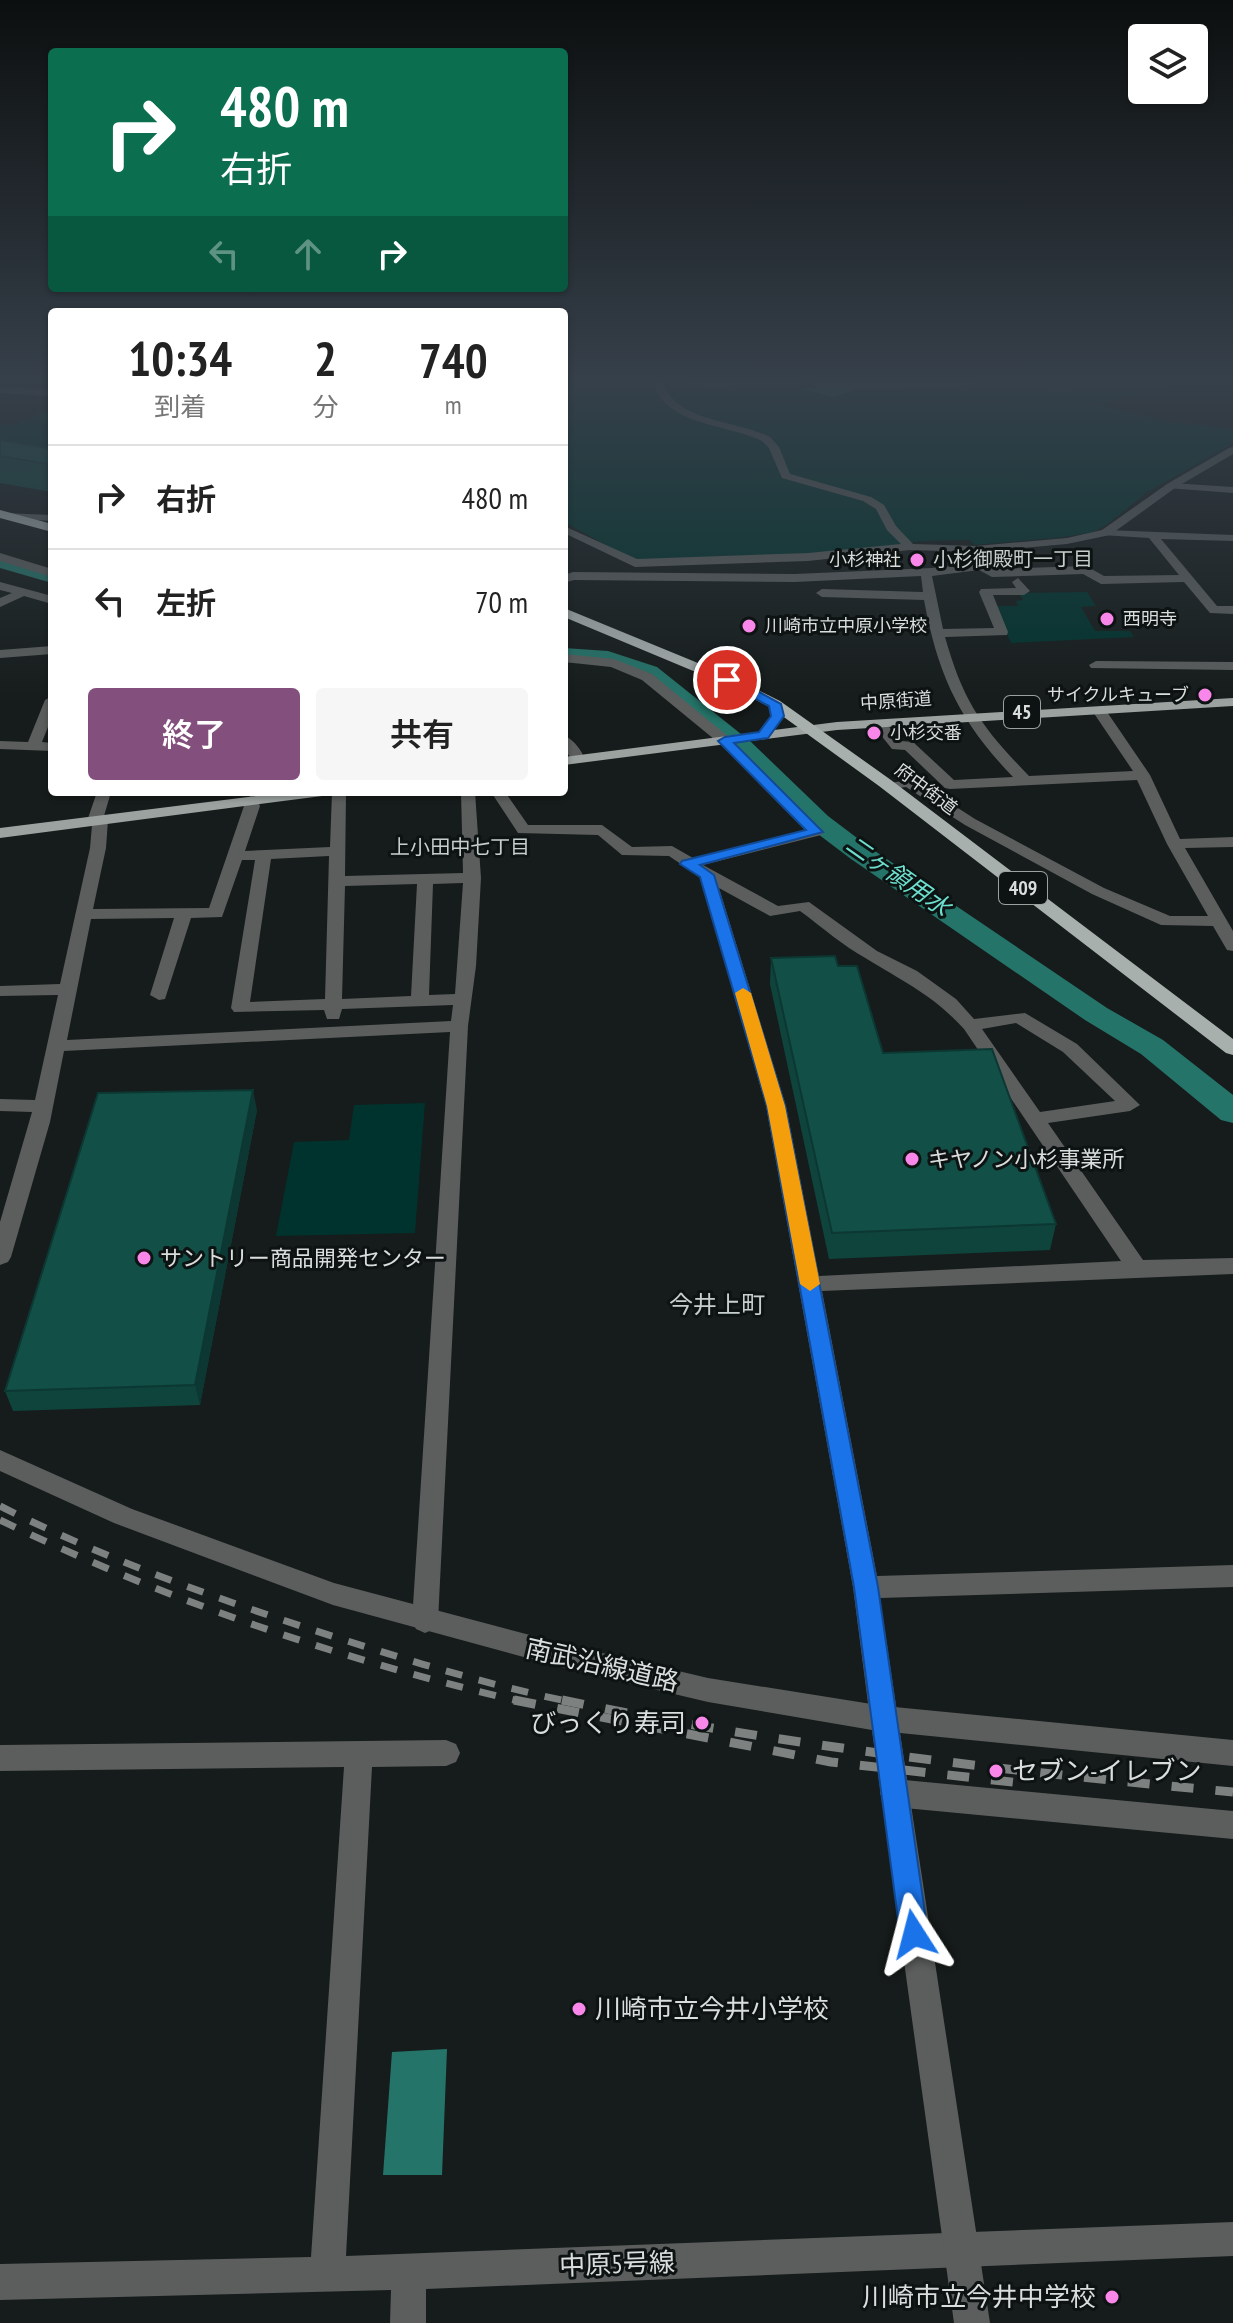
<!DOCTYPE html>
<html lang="ja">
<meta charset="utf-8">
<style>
:root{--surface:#fff;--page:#f6f6f6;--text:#222;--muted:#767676;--line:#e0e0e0;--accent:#834f7c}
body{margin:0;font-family:"PT Sans Narrow","Noto Sans JP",sans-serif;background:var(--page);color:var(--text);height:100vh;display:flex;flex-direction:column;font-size:30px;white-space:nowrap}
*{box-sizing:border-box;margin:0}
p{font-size:26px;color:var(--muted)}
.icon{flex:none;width:44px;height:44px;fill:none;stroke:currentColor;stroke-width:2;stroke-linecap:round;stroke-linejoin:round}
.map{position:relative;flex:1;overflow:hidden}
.sheet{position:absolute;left:48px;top:308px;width:520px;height:488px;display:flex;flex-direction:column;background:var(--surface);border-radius:8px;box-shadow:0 2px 6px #0004}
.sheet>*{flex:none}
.banner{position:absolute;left:48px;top:48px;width:520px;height:244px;border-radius:8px;box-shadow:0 2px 6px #0004;background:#0b6e4f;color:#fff;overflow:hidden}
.controls{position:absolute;left:1128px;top:24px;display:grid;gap:16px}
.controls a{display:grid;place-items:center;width:80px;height:80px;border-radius:8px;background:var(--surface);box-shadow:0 2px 6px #0004;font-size:40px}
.pin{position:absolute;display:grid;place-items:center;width:68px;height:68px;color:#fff;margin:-34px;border:4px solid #fff;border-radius:50%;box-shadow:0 2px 8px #0007}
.me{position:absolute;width:88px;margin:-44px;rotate:351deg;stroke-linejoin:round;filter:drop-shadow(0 0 6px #0008)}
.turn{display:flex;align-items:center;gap:28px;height:168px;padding:0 40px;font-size:36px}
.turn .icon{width:104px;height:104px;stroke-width:2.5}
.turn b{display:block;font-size:56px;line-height:68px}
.lanes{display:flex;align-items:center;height:76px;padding:0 40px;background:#0003;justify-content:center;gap:40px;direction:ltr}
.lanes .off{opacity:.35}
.eta{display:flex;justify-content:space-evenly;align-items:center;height:136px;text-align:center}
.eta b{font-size:48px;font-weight:600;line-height:56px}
.cta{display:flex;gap:16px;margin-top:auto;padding:16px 40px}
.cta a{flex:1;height:92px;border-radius:8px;background:var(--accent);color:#fff;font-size:32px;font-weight:600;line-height:92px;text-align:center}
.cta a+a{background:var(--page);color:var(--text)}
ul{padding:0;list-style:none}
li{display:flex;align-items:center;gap:24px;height:104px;padding:0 40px;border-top:2px solid var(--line)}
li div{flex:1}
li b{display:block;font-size:30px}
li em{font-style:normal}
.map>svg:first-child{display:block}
.green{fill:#00332d}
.water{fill:#257469}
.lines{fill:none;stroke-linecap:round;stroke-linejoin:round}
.river{fill:#257469;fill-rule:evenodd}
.minor{fill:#5b5e5d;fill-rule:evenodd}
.tertiary{fill:#5b5e5d;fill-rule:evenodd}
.primary{fill:#9ba2a0;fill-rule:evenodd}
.trunk{fill:#a8b0ae;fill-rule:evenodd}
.rail-far1{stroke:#7d8281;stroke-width:7;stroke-dasharray:17 17;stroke-linecap:butt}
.rail{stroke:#7d8281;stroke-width:9;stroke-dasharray:22 22;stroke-linecap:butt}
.wall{fill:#0f443d}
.shaded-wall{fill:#0c3732}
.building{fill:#114f47;stroke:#0c3732;stroke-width:2}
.route{fill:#1a73e8;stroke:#114b97;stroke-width:2}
.slow{fill:#f59e0b}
.poi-dot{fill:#f987e9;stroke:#0d1312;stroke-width:3}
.labels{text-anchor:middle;stroke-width:6;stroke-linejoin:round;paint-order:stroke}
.far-poi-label{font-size:18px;fill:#d9dddc;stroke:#0d1312;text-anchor:start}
.far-street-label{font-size:18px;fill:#d9dddc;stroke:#0d1312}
.far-neighbourhood-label{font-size:20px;fill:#c7cfce;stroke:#0d1312}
.shield{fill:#0d1312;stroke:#9ca09f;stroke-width:2}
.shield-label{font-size:20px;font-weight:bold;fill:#d9dddc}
.poi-label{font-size:22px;fill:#d9dddc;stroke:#0d1312;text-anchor:start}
.water-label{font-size:24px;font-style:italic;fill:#6ddfce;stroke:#0d1312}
.neighbourhood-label{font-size:24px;fill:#c7cfce;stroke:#0d1312}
.near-street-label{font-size:26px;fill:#d9dddc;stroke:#0d1312}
.near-poi-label{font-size:26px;fill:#d9dddc;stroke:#0d1312;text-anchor:end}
</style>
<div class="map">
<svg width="1233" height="2323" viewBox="0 0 1233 2323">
<rect width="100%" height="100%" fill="#161c1b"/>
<!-- green -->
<g class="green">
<polygon points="564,379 1048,379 1044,383 1049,385 1162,380 1171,388 1094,404 1165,421 1233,429 1233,443 1146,493 1105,526 1093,532 1064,537 974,545 970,540 920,541 860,551 634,560 564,522"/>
<polygon points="52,408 52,468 0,457 0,424 12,426"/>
<polygon points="1087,592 1096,606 1081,607 1095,631 1130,631 1134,637 1011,643 994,606 1018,606 1016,601 1023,600 1019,593"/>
<polygon points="425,1103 415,1233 276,1236 294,1142 349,1140 354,1105"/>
</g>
<!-- water -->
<g class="water">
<polygon points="991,379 955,388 856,389 834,397 802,389 817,387 814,382 709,387 675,380"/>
<polygon points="447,2049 442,2175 383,2175 392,2052"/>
</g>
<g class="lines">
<!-- river -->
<g class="river">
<polygon points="0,556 52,571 52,583 0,568"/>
<polygon points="564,648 608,651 657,667 751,742 828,816 869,847 1107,1008 1163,1040 1233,1095 1233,1123 1221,1120 1141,1054 1085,1020 851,859 810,828 733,752 641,677 605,664 564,662"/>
</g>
<!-- minor -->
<g class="minor">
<polygon points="0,387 52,390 52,396 0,393"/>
<polygon points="1171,483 1233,487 1233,493 1167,488 1167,484"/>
<polygon points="4,513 52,515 52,521 0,518 0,514"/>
<path d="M1106,530l127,5v6l-72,-2 56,67h16v8l-23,-1 -26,-31 -83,2 -18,-10 -91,3 -13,-7 -47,6 11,53 51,-1 -15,-36 2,-3 35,-1 -4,-6 6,-4 12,13 -6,4h-31l15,37 -1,3 -62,2c19,67 37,90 84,139l104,-5 -42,-62 12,-3 47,69 30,64 53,-2v10l-48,1 48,83v20l-6,-1 -14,-24 -52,-1 -69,-31 -127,-69 -59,-38 -21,3v-6l28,-5 62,40 129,69 66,28h38l-41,-72 -30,-64 -187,9 -5,-1 -40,-38 -13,-1 -20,-25 2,-3h10l17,20 12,1 41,38 59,-3c-53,-55 -75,-101 -89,-177l-102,-3 -6,-4 6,-4 101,3 -2,-16 -126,6 -221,-2 -10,3v-8l9,-3 222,2 137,-6 48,-5 -10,-14 6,-3 14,14v7l4,2 92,-3 18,10 75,-1 -30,-37 -47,-3v-4z"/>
<polygon points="0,553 52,569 52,577 0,561"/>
<polygon points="0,582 52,596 52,604 24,596 0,607 0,598 12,593 0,590"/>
<polygon points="52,646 52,654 0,658 0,650"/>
<path d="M564,654l50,5 38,15 78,64 94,94 -3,3 -118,30 75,41 31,-4 68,49 40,20 39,28 18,20 51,-6 52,31 63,61 -10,6 -82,12 95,137 90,-2v16l-411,17 55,285 356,-11v22l-353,11 18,121 -4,9 -10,4 -10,-4 -4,-9 -17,-132 -87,-481 -66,-229 -31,-21 -47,-1 -24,-20 -80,-2 -27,-41h14l23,33h74l30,22 40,-1 21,12 112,-28 -85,-86 -78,-64 -31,-13 -47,-5zM719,888l51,28 30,-5c22,16 43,35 67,48 37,23 66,36 97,70l157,232 -302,15 -33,-170zM1016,1023l47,29 52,49 -75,11 -58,-83z"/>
<polygon points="1096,661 1233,662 1233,670 1091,668 1089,665"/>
<polygon points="52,696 52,717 42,742 52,743 52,751 0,749 0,741 28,742 45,700"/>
<path d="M564,736c9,2 22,19 20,26h-10l-10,-13z"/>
<path d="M97,792h14l-7,24 4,4 -2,28 -13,61 116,-1 35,-102 -1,-5 8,-5 5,2 4,8 -15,45 85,-4 2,-55h14l-1,84 118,-3 -2,-81h14l6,86 -5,88 -8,60 -30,595 -4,8 -9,4 -9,-4 -4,-8 38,-589 -386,19 -14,71 -39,135 -3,5 -8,3v-43l32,-110 -32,-1v-12l35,1 23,-105 -58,1v-10l60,-2 30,-136 2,-23 -5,-4zM329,856l-4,143 -75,3 21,-143zM242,860h13l-24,148 3,4 90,-2 3,9h12l3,-10 111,-4 -2,16 -384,19 24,-121 83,-1 -24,77 9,5 6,-1 26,-81 31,-1zM463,883l-8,111 -26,1 4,-111zM417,884l-6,112 -69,3 3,-113z"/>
<polygon points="446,1740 456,1744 460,1753 456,1762 446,1766 372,1767 346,2256 1233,2222 1233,2256 426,2289 426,2323 390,2323 391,2290 0,2300 0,2264 311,2257 344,1767 0,1771 0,1745"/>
<polygon points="894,1779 1233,1811 1233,1839 894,1807 884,1803 880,1793 884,1783"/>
</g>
<!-- tertiary -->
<g class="tertiary">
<path d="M653,379h8c13,44 73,40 109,58l9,10 11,27 81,23 13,8 12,21 17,18 63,2 91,-8 35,-8 65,-46 62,-36 4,-1v7l-58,34 -65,47 -43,9 -91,8 -66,-2 -102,11 -173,6 -71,-34v-7l73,33 171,-6 93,-9 -14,-14 -11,-21 -13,-8 -81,-23 -13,-30 -7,-7c-36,-18 -100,-15 -109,-62z"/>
<polygon points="0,1450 132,1509 334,1583 564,1644 708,1678 884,1706 1233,1740 1233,1766 900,1733 990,2323 954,2323 872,1730 708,1702 564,1668 333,1605 114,1523 0,1471"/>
</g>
<!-- primary -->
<g class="primary">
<polygon points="1233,698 1233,706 837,730 564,765 564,757 837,722"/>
<polygon points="287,792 329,792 322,796 0,838 0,828"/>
</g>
<!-- trunk -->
<g class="trunk">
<polygon points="0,510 52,524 52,532 0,518"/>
<polygon points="564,608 732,677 780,701 891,780 1233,1039 1233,1055 1226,1053 879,786 770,707 722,683 564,617"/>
</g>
<!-- rail-far1 -->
<g class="rail-far1">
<path d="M0,1506c97,49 198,86 301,120 89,29 178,57 270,76"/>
<path d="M0,1520c168,81 341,140 523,182"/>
</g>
<!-- rail -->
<g class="rail">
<polyline points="514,1700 831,1762 1030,1784"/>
<path d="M562,1700c222,46 445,71 671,92"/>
</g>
</g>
<!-- wall -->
<g class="wall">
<polygon points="0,440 52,449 52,492 0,483"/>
<polygon points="771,958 883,1053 1056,1224 1050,1250 829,1259 770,984"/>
<polygon points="257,1110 200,1405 13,1411 5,1391"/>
</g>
<!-- shaded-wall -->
<g class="shaded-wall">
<polygon points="52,462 52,482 48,464"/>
<polygon points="253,1090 257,1110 200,1405 195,1385"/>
</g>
<!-- building -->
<g class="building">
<polygon points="0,440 52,449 52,462 48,464 0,456"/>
<polygon points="835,956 838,966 857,966 883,1053 992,1049 1056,1224 832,1233 771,958"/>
<polygon points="253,1090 195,1385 5,1391 98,1093"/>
</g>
<!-- sky -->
<linearGradient id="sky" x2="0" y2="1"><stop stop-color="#0c0f0f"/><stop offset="0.54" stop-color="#36404a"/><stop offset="1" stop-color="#36404a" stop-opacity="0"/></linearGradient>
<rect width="1233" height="704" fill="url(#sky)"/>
<!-- route -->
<polygon class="route" points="723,677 732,677 781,704 784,716 768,738 734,743 823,832 700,865 714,875 785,1106 878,1587 928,1934 924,1944 914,1948 904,1944 900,1934 854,1587 767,1106 700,877 680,864 682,861 806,830 718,741 725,737 759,732 771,716 769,706 723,682"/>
<!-- slow -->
<polygon class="slow" points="743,988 751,993 785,1106 820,1284 810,1291 800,1284 767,1106 735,993"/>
<!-- markers -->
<g class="poi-dot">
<circle cx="917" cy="560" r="8"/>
<circle cx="1107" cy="619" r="8"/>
<circle cx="749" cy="626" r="8"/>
<circle cx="1205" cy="695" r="8"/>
<circle cx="874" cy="733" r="8"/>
<circle cx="912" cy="1159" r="8"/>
<circle cx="144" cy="1258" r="8"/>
<circle cx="702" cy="1723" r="8"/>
<circle cx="996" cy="1771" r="8"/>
<circle cx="579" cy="2009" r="8"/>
<circle cx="1112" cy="2297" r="8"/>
</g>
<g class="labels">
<!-- far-poi labels -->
<g class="far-poi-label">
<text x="901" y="566" text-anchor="end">小杉神社</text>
<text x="1123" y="625">西明寺</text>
<text x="765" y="632">川崎市立中原小学校</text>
<text x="1189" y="701" text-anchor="end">サイクルキューブ</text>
<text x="890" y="739">小杉交番</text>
</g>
<!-- far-street labels -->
<g class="far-street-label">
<text transform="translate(896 701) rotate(-4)" y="6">中原街道</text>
<text transform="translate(926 789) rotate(37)" y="6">府中街道</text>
</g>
<!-- far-neighbourhood labels -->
<g class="far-neighbourhood-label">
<text x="1013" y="566">小杉御殿町一丁目</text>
<text x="460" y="854">上小田中七丁目</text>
</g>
<!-- shield labels -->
<g class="shield">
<rect x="1004" y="696" width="36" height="32" rx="6"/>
<rect x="999" y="872" width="48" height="32" rx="6"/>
</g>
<g class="shield-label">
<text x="1022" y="719">45</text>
<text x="1023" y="895">409</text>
</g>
<!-- poi labels -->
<g class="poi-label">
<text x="928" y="1167">キヤノン小杉事業所</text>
<text x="160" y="1266">サントリー商品開発センター</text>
</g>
<!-- water labels -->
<g class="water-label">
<text transform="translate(898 876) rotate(35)" y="8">二ヶ領用水</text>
</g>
<!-- neighbourhood labels -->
<g class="neighbourhood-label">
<text x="717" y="1313">今井上町</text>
</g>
<!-- near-street labels -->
<g class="near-street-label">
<text transform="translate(602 1665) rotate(13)" y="9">南武沿線道路</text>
<text transform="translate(617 2264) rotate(-2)" y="9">中原5号線</text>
</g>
<!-- near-poi labels -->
<g class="near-poi-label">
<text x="686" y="1732">びっくり寿司</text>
<text x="1012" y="1780" text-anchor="start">セブン-イレブン</text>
<text x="595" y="2018" text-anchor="start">川崎市立今井小学校</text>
<text x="1096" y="2306">川崎市立今井中学校</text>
</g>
</g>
</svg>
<div class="controls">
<a><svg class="icon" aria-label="layers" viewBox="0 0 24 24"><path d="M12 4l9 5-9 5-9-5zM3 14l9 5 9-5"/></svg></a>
</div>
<div class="pin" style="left:727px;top:680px;background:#d93025"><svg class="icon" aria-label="arrive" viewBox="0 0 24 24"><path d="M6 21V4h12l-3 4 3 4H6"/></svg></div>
<svg class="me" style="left:914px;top:1934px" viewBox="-20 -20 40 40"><path d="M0-17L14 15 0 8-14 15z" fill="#1a73e8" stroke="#fff" stroke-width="4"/></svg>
<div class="banner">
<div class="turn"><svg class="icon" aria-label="right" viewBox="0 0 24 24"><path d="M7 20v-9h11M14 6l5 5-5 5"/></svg><div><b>480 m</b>右折</div></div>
<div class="lanes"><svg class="icon off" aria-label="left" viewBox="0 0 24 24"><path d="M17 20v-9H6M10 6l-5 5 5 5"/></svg><svg class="icon off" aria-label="ahead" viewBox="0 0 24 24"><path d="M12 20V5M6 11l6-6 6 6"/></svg><svg class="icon" aria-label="right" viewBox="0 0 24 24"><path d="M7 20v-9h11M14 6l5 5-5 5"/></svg></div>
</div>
<section class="sheet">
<div class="eta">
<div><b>10:34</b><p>到着</p></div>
<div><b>2</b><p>分</p></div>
<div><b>740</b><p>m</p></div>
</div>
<ul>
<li><svg class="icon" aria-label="right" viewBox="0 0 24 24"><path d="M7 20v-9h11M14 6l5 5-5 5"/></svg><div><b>右折</b></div><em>480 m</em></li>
<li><svg class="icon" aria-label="left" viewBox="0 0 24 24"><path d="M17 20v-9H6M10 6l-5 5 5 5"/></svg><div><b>左折</b></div><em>70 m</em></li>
</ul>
<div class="cta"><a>終了</a><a>共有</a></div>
</section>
</div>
